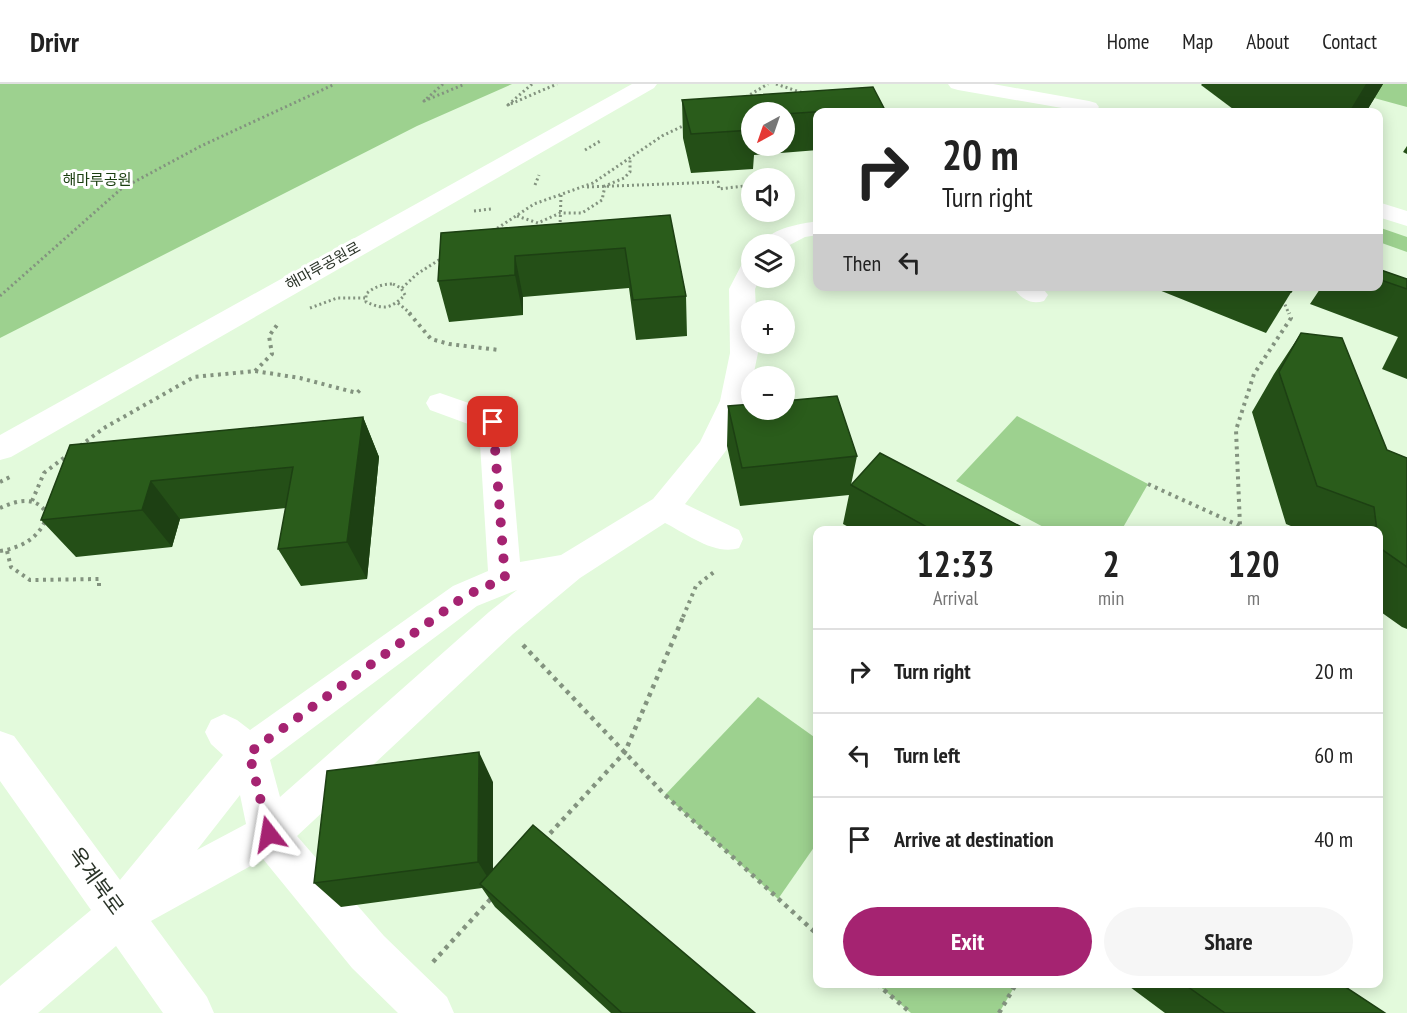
<!DOCTYPE html>
<meta charset="utf-8">
<style>
:root{--surface:#fff;--page:#f6f6f6;--text:#222;--muted:#767676;--line:#e0e0e0;--accent:#a52371}
body{margin:0;font-family:"PT Sans Narrow","Noto Sans KR",sans-serif;background:var(--page);color:var(--text);height:100vh;display:flex;flex-direction:column;font-size:22px;white-space:nowrap}
*{box-sizing:border-box;margin:0}
p{font-size:20px;color:var(--muted)}
.icon{flex:none;width:33px;height:33px;fill:none;stroke:currentColor;stroke-width:2;stroke-linecap:round;stroke-linejoin:round}
.map{position:relative;flex:1;overflow:hidden}
.details{position:absolute;left:813px;top:442px;width:570px;height:462px;display:flex;flex-direction:column;background:var(--surface);border-radius:12px;box-shadow:0 3px 15px #0003}
.details>*{flex:none}
.banner{position:absolute;left:813px;top:24px;width:570px;height:183px;border-radius:12px;box-shadow:0 3px 15px #0003;background:#fff;color:var(--text);overflow:hidden}
.needle{width:39px;rotate:220deg}
.tools{position:absolute;left:741px;top:18px;display:grid;gap:12px}
.tools a{display:grid;place-items:center;width:54px;height:54px;border-radius:50%;background:var(--surface);box-shadow:0 3px 15px #0003;font-size:30px}
.pin{position:absolute;display:grid;place-items:center;width:51px;height:51px;color:#fff;margin:-26px;border-radius:12px;box-shadow:0 3px 9px #0006}
.me{position:absolute;width:66px;margin:-33px;rotate:346deg;stroke-linejoin:round;filter:drop-shadow(0 0 4px #0008)}
.turn{display:flex;align-items:center;gap:21px;height:126px;padding:0 30px;font-size:27px}
.turn .icon{width:78px;height:78px;stroke-width:2.5}
.turn b{display:block;font-size:42px;line-height:51px}
.then{display:flex;align-items:center;height:57px;padding:0 30px;background:#0003;gap:12px;font-size:22px}
.eta{display:flex;justify-content:space-evenly;align-items:center;height:102px;text-align:center}
.eta b{font-size:36px;font-weight:700;line-height:42px}
.cta{display:flex;gap:12px;margin-top:auto;padding:12px 30px}
.cta a{flex:1;height:69px;border-radius:36px;background:var(--accent);color:#fff;font-size:24px;font-weight:700;line-height:69px;text-align:center}
.cta a+a{background:var(--page);color:var(--text)}
ul{padding:0;list-style:none}
li{display:flex;align-items:center;gap:18px;height:84px;padding:0 30px;border-top:2px solid var(--line)}
li div{flex:1}
li b{display:block;font-size:22px}
li em{font-style:normal}
header{display:flex;align-items:center;gap:36px;box-sizing:border-box;height:84px;padding:0 30px;background:var(--surface);border-bottom:2px solid var(--line)}
header strong{font-size:28px}
nav{display:flex;gap:33px;margin-inline-start:auto;font-size:21px}
.map>svg:first-child{display:block}
.green{fill:#9dd18f}
.lines{fill:none;stroke-linecap:round;stroke-linejoin:round}
.path-far2{stroke:#83937f;stroke-width:3;stroke-dasharray:2 3;stroke-linecap:butt}
.path-far1{stroke:#83937f;stroke-width:4;stroke-dasharray:3 4.5;stroke-linecap:butt}
.path{stroke:#83937f;stroke-width:4.5;stroke-dasharray:4 5;stroke-linecap:butt}
.minor{fill:#fff;fill-rule:evenodd}
.wall{fill:#244f17;fill-rule:evenodd}
.shaded-wall{fill:#1d4013}
.building{fill:#2a5c1b;stroke:#1d4013;stroke-width:1.5}
.route{stroke:#a52371;stroke-width:10;stroke-dasharray:0 18}
.labels{text-anchor:middle;stroke-width:6;stroke-linejoin:round;paint-order:stroke}
.far-park-label{font-size:15px;fill:#1a3e0f;stroke:#fff}
.far-street-label{font-size:15px;fill:#2b3429;stroke:#fff}
.near-street-label{font-size:21px;fill:#2b3429;stroke:#fff}
</style>
<header>
<strong>Drivr</strong>
<nav><a>Home</a><a>Map</a><a>About</a><a>Contact</a></nav>
</header>
<div class="map">
<svg width="1407" height="929" viewBox="0 0 1407 929">
<rect width="100%" height="100%" fill="#e3fadc"/>
<!-- green -->
<g class="green">
<polygon points="0,0 512,0 417,42 0,254"/>
<polygon points="1323,0 1407,0 1407,23"/>
<polygon points="1378,143 1407,153 1407,168 1379,158"/>
<polygon points="1017,332 1148,400 1121,447 1051,447 956,397"/>
<polygon points="758,613 817,655 817,759 778,815 665,711"/>
<polygon points="877,900 1016,900 999,929 911,929"/>
</g>
<g class="lines">
<!-- path-far2 -->
<g class="path-far2">
<polyline points="443,0 424,17 465,0"/>
<polyline points="532,0 508,21 557,0"/>
<polyline points="776,0 803,9"/>
<polyline points="746,13 768,0"/>
<polyline points="585,66 602,56"/>
<polyline points="535,101 539,91"/>
<polyline points="587,103 718,98 719,105 752,101"/>
<polyline points="474,127 491,125"/>
<polyline points="517,132 538,139 560,129 582,129 602,116 605,102 624,94 630,88 630,75"/>
<polyline points="560,143 561,111"/>
<polyline points="493,147 534,120 593,99 662,52 687,40"/>
<path d="M393,200l8,4 4,7c-15,14 -20,15 -39,7v-8c8,-7 16,-10 27,-10z"/>
<polyline points="402,204 417,190 442,174"/>
<polyline points="0,212 121,105 201,62 335,0"/>
<polyline points="1283,216 1289,230"/>
<polyline points="398,219 411,230"/>
<polyline points="310,224 337,214 365,214"/>
</g>
<!-- path-far1 -->
<g class="path-far1">
<polyline points="409,229 431,255 449,260 499,266"/>
<polyline points="255,287 272,270 269,252 277,241"/>
<polyline points="80,362 104,344 194,293 255,287 300,294 357,309 360,306"/>
<polyline points="0,398 10,393"/>
<polyline points="1148,400 1240,442"/>
<polyline points="32,417 44,389 69,370"/>
<path d="M0,424c16,-7 34,-13 46,4"/>
<polyline points="1237,447 1240,442 1236,346 1254,290 1291,234 1289,229"/>
<path d="M0,467c20,-3 38,-12 46,-32"/>
<polyline points="7,467 11,483 30,496 99,495 99,503"/>
<polyline points="683,533 696,502 714,488"/>
</g>
<!-- path -->
<g class="path">
<polyline points="523,561 665,711 818,851"/>
<polyline points="544,756 625,668 684,531"/>
<polyline points="433,878 497,808"/>
<polyline points="877,900 911,929"/>
<polyline points="999,929 1016,900"/>
</g>
<!-- minor -->
<g class="minor">
<polygon points="632,0 657,0 654,4 11,373 0,376 0,351"/>
<polygon points="948,0 993,0 1089,17 1096,19 1099,23 1096,27 1085,28 958,6 951,4"/>
<polygon points="1378,118 1407,127 1407,142 1378,133"/>
<path d="M818,137v14l-13,2 -21,11v-4h-23c11,-16 38,-20 57,-23z"/>
<path d="M752,175v19h8l-5,11 1,21h-4v34h5l1,9 -10,48 -20,47 -43,56 54,26 4,9 -4,9c-24,8 -52,-14 -74,-25l-85,55 -67,56 -216,202 87,100 63,61 7,16h-56l-46,-45 -89,-109 -112,62 56,76 7,16h-51l-47,-67 -78,67h-38v-27l91,-76 -91,-129v-50l14,5 106,144 103,-125 -12,-11 -6,-12 6,-12 13,-6 13,6 13,10 203,-144 35,-15 -9,-143 -49,-18 -4,-7 4,-7 10,-3 63,22 5,7 12,140 41,-7 92,-56 47,-57 20,-41 10,-48 -1,-64 14,-27zM517,506l-28,22 -209,185 -10,-37 207,-154zM240,711l6,29 -49,26z"/>
<path d="M1012,202h29l7,9 -4,6c-14,4 -23,-2 -32,-15z"/>
</g>
</g>
<!-- wall -->
<g class="wall">
<polygon points="1202,0 1383,0 1366,28 1237,28 1201,1"/>
<path d="M682,16l204,12h-68v38l-64,5 -1,14 -62,4 -8,-35zM752,28h32v34h-32z"/>
<polygon points="1407,62 1407,70 1403,68"/>
<polygon points="670,131 686,212 687,252 636,256 629,204 523,213 523,231 449,238 438,197 441,149"/>
<polygon points="1378,185 1407,195 1407,295 1382,285 1398,253 1310,220 1322,202 1378,202"/>
<polygon points="1149,202 1295,202 1266,249"/>
<polygon points="1301,249 1387,366 1407,374 1407,545 1402,543 1378,526 1378,447 1303,447 1286,440 1252,328 1274,290"/>
<polygon points="728,322 857,372 851,401 1029,447 856,447 843,440 849,411 740,422 727,362"/>
<polygon points="363,333 379,373 367,495 301,502 278,465 286,424 180,435 172,463 76,473 41,436 70,361"/>
<polygon points="493,698 493,785 755,929 611,929 495,823 482,804 341,823 314,799"/>
<polygon points="1126,900 1341,900 1385,929 1165,929"/>
</g>
<!-- shaded-wall -->
<g class="shaded-wall">
<polygon points="1366,0 1383,0 1366,28 1349,28"/>
<polygon points="515,172 523,213 523,231 515,191"/>
<polygon points="363,333 379,373 367,495 347,458"/>
<polygon points="151,397 180,435 172,463 142,426"/>
<polygon points="479,668 493,698 493,802 478,778"/>
</g>
<!-- building -->
<g class="building">
<polygon points="873,3 886,28 843,28 842,26 784,30 784,28 752,28 752,32 750,32 752,36 752,46 691,50 682,16"/>
<polygon points="670,131 686,212 633,216 625,164 515,172 515,191 438,197 441,149"/>
<polygon points="1378,185 1407,195 1407,205 1378,195"/>
<polygon points="1275,202 1295,202 1291,208"/>
<polygon points="1301,249 1342,254 1387,366 1407,374 1407,483 1380,464 1378,447 1377,447 1374,423 1317,402 1279,288"/>
<polygon points="837,312 857,372 742,384 728,322 752,320 752,326 784,326 784,317"/>
<polygon points="363,333 347,458 278,465 293,383 151,397 142,426 41,436 70,361"/>
<polygon points="880,369 1029,447 934,447 851,401"/>
<polygon points="479,668 478,778 314,799 327,687"/>
<polygon points="533,741 755,929 622,929 480,800"/>
<polygon points="1184,900 1341,900 1385,929 1225,929"/>
</g>
<g class="lines">
<!-- route -->
<polyline class="route" points="269,750 249,669 465,512 505,494 493,338"/>
</g>
<g class="labels">
<!-- far-park labels -->
<g class="far-park-label">
<text x="97" y="101">해마루공원</text>
</g>
<!-- far-street labels -->
<g class="far-street-label">
<text transform="translate(323 182) rotate(-29)" y="5">해마루공원로</text>
</g>
<!-- near-street labels -->
<g class="near-street-label">
<text transform="translate(96 797) rotate(54)" y="7">옥계북로</text>
</g>
</g>
</svg>
<div class="tools">
<a><svg class="needle" viewBox="-14 -14 28 28"><path d="M0-13l5 13h-10z" fill="#e53935"/><path d="M0 13l5-13h-10z" fill="#767676"/></svg></a>
<a><svg class="icon" aria-label="sound" viewBox="0 0 24 24"><path d="M4 9h4l5-4v14l-5-4H4zM17 9q2 3 0 6"/></svg></a>
<a><svg class="icon" aria-label="layers" viewBox="0 0 24 24"><path d="M12 4l9 5-9 5-9-5zM3 14l9 5 9-5"/></svg></a>
<a>+</a>
<a>−</a>
</div>
<div class="pin" style="left:493px;top:338px;background:#d93025"><svg class="icon" aria-label="arrive" viewBox="0 0 24 24"><path d="M6 21V4h12l-3 4 3 4H6"/></svg></div>
<svg class="me" style="left:269px;top:750px" viewBox="-20 -20 40 40"><path d="M0-17L14 15 0 8-14 15z" fill="#a52371" stroke="#fff" stroke-width="4"/></svg>
<div class="banner">
<div class="turn"><svg class="icon" aria-label="right" viewBox="0 0 24 24"><path d="M7 20v-9h11M14 6l5 5-5 5"/></svg><div><b>20 m</b>Turn right</div></div>
<div class="then">Then<svg class="icon" aria-label="left" viewBox="0 0 24 24"><path d="M17 20v-9H6M10 6l-5 5 5 5"/></svg></div>
</div>
<section class="details">
<div class="eta">
<div><b>12:33</b><p>Arrival</p></div>
<div><b>2</b><p>min</p></div>
<div><b>120</b><p>m</p></div>
</div>
<ul>
<li><svg class="icon" aria-label="right" viewBox="0 0 24 24"><path d="M7 20v-9h11M14 6l5 5-5 5"/></svg><div><b>Turn right</b></div><em>20 m</em></li>
<li><svg class="icon" aria-label="left" viewBox="0 0 24 24"><path d="M17 20v-9H6M10 6l-5 5 5 5"/></svg><div><b>Turn left</b></div><em>60 m</em></li>
<li><svg class="icon" aria-label="arrive" viewBox="0 0 24 24"><path d="M6 21V4h12l-3 4 3 4H6"/></svg><div><b>Arrive at destination</b></div><em>40 m</em></li>
</ul>
<div class="cta"><a>Exit</a><a>Share</a></div>
</section>
</div>
